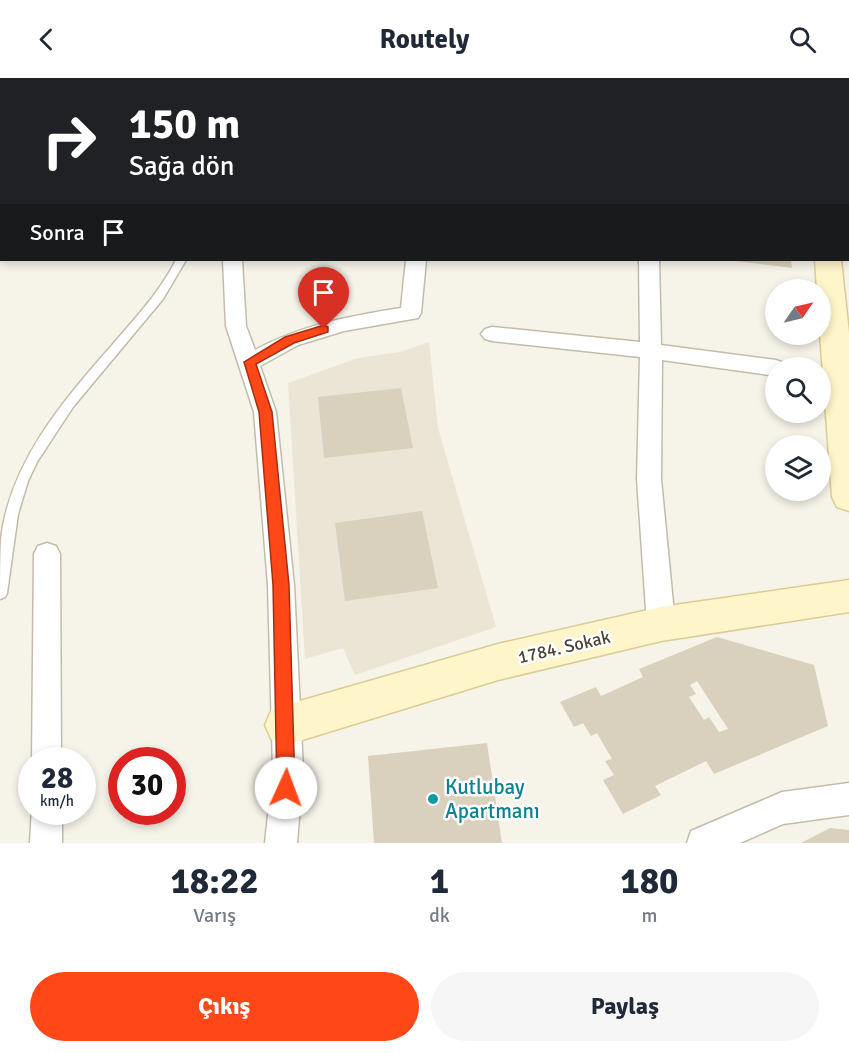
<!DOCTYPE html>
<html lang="tr">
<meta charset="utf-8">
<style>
:root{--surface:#fff;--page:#f6f6f7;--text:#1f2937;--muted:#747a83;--accent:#ff4717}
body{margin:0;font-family:Signika,sans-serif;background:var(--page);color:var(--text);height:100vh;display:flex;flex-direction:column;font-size:22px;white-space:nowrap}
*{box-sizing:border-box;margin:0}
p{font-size:20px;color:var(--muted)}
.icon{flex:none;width:33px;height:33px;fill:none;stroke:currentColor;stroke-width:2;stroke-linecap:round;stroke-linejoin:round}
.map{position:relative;height:765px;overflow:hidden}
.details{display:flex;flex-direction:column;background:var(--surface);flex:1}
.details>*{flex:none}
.top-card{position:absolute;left:0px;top:0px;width:849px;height:183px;box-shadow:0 3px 9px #0003;background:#202124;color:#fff;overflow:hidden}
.needle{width:39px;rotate:56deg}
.tools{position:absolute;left:765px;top:201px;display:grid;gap:12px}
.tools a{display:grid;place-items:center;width:66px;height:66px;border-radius:50%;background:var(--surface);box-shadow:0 3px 9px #0003;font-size:30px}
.speed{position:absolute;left:18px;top:669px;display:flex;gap:12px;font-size:30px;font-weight:700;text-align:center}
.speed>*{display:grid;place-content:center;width:78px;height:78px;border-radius:50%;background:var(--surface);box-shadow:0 3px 9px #0003;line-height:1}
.speed small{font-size:15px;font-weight:400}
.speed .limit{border:9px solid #d22;background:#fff;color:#111}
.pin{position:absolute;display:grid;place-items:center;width:51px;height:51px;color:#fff;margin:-62px -26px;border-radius:50% 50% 50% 0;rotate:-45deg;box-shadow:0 0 6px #0007}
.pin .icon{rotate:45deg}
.me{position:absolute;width:66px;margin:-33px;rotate:2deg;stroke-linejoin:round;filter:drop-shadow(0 0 4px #0008)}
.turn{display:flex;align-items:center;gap:21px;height:126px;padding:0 30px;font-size:27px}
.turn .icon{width:78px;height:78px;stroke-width:2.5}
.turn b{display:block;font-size:42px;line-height:51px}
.then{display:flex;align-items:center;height:57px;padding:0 30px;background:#0003;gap:12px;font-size:22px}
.eta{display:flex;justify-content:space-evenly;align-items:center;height:102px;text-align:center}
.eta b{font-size:36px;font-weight:700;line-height:42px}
.button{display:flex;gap:12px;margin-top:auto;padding:12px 30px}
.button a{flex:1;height:69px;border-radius:36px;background:var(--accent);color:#fff;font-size:24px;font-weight:700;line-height:69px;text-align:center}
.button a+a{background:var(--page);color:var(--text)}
header{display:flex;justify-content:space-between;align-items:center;height:78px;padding:0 30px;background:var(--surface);font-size:27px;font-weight:700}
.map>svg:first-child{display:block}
.residential{fill:#ebe5d6}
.building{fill:#d9d0bd;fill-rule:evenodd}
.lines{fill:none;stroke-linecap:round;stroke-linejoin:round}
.lane-casing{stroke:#c3bcaa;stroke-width:3}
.street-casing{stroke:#c3bcaa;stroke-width:3}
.secondary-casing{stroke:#dbcc94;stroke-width:3}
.lane{fill:#fff;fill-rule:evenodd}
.street{fill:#fff;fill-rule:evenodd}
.secondary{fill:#fff5ca;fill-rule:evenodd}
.route{fill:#ff4717;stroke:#a62e0f;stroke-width:1.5}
.culture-dot{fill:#0f9aa8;stroke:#fff;stroke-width:2}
.labels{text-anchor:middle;stroke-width:5;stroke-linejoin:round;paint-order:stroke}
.street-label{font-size:18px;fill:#4b4436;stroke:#fff}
.near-culture-label{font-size:21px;fill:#0d838f;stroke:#fff;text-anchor:start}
</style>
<header><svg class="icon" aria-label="back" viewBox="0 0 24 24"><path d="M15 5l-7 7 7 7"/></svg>Routely<svg class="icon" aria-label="search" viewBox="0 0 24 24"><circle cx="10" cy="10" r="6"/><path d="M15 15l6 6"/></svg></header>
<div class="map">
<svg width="849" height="765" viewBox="0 0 849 765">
<rect width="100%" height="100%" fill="#f6f3e9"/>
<!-- residential -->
<polygon class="residential" points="429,264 438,350 496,549 355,597 343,570 305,581 288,305 358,280 400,274"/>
<!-- building -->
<g class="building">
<polygon points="735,182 791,182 792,190 735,183"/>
<polygon points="401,310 413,370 324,380 318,319"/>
<polygon points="422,433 438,510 345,523 335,445"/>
<path d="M717,559l97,28 14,61 -114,48 -8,-13 -51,25 6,9 -38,19 -20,-34 11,-5 -9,-14 7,-2 -15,-26 -6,3 -8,-13 -9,4 -14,-25 36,-15 5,9 42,-19 -4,-8zM697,603l31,48 -9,3 -10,-15 -5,3 -15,-23 7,-3 -6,-9z"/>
<polygon points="487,665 502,765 374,765 368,678"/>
<polygon points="830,750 849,752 849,765 801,765"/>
</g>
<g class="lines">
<defs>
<g id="lane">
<rect x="199" y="0" width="8" height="2"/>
<path d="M176,182h10l-23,39 -90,108 -36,55 -9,19 -10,33 -11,79 -2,4 -5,2c0,-20 0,-40 1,-60 9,-77 62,-138 112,-195 23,-27 47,-52 63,-84z"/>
</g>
<g id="street">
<rect x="216" y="0" width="16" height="2"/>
<polygon points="371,0 392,0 370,2"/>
<polygon points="397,0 413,0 413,2 398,2"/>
<polygon points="590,0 606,0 606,2 591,2"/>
<polygon points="698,0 714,0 714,2 699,2"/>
<rect x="848" y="101" width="1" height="10"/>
<path d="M223,182h19l4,66 9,24c46,-25 95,-34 146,-42l5,-48h20l-5,53 -3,5 -74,13 -46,14 -38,21 16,46 18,173 9,185 -6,73h-32l8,-73 -5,-185 -14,-173 -28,-86z"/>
<polygon points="639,182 659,182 661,267 776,282 784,285 787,290 776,290 776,298 662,282 661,401 675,546 671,555 661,558 651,555 647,546 637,401 640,279 492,263 485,261 481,256 485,251 492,249 640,264"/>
<polygon points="47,465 56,468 60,476 61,682 32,684 34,476 38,468"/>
<polygon points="849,705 849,737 783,746 740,765 687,765 691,753 782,714"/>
<polygon points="32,730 32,734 62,734 62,765 30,765"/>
</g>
<g id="secondary">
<polygon points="794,0 816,0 816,2 795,2"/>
<polygon points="815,182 841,182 849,255 849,433 837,429 832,419 820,256 820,212 817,212"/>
<polygon points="849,502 849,534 661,563 498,602 286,667 271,661 265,647 271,633 286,627 498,566 661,529"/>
</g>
</defs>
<!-- lane casing -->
<use href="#lane" class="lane-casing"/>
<!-- street casing -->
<use href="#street" class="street-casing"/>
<!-- secondary casing -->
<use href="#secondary" class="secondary-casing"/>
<!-- lane -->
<use href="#lane" class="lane"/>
<!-- street -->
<use href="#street" class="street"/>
<!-- secondary -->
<use href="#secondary" class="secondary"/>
</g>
<!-- route -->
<polygon class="route" points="324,247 328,249 328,254 294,265 256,286 272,334 289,507 295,710 292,716 286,719 280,716 277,710 273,507 259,334 244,284 285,259"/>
<!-- markers -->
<circle class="culture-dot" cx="433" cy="721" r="6"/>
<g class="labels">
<!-- street labels -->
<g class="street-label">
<text transform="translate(564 569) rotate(-13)" y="6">1784. Sokak</text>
</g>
<!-- near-culture labels -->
<g class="near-culture-label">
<text x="445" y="716">Kutlubay<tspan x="445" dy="24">Apartmanı</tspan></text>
</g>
</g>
</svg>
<div class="tools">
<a><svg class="needle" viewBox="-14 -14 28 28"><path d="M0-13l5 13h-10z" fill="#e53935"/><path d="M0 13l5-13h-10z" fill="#747a83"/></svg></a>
<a><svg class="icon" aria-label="search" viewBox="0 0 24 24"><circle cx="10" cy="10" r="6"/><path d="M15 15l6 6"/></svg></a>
<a><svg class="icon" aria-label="layers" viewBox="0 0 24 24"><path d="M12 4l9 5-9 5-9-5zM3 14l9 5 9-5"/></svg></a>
</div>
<div class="speed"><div>28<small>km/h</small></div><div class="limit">30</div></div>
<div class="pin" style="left:324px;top:251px;background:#d93025"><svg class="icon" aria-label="arrive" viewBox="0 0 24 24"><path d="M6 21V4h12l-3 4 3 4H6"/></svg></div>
<svg class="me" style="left:286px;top:710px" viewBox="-20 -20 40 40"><circle r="19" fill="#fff"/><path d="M0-13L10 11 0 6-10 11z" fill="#ff4717"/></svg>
<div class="top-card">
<div class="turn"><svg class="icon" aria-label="right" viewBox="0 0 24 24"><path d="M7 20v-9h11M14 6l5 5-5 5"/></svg><div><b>150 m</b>Sağa dön</div></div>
<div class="then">Sonra<svg class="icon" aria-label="arrive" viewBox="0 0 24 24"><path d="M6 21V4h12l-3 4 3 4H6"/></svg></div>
</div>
</div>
<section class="details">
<div class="eta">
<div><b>18:22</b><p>Varış</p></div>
<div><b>1</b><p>dk</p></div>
<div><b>180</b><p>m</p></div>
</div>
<div class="button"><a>Çıkış</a><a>Paylaş</a></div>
</section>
